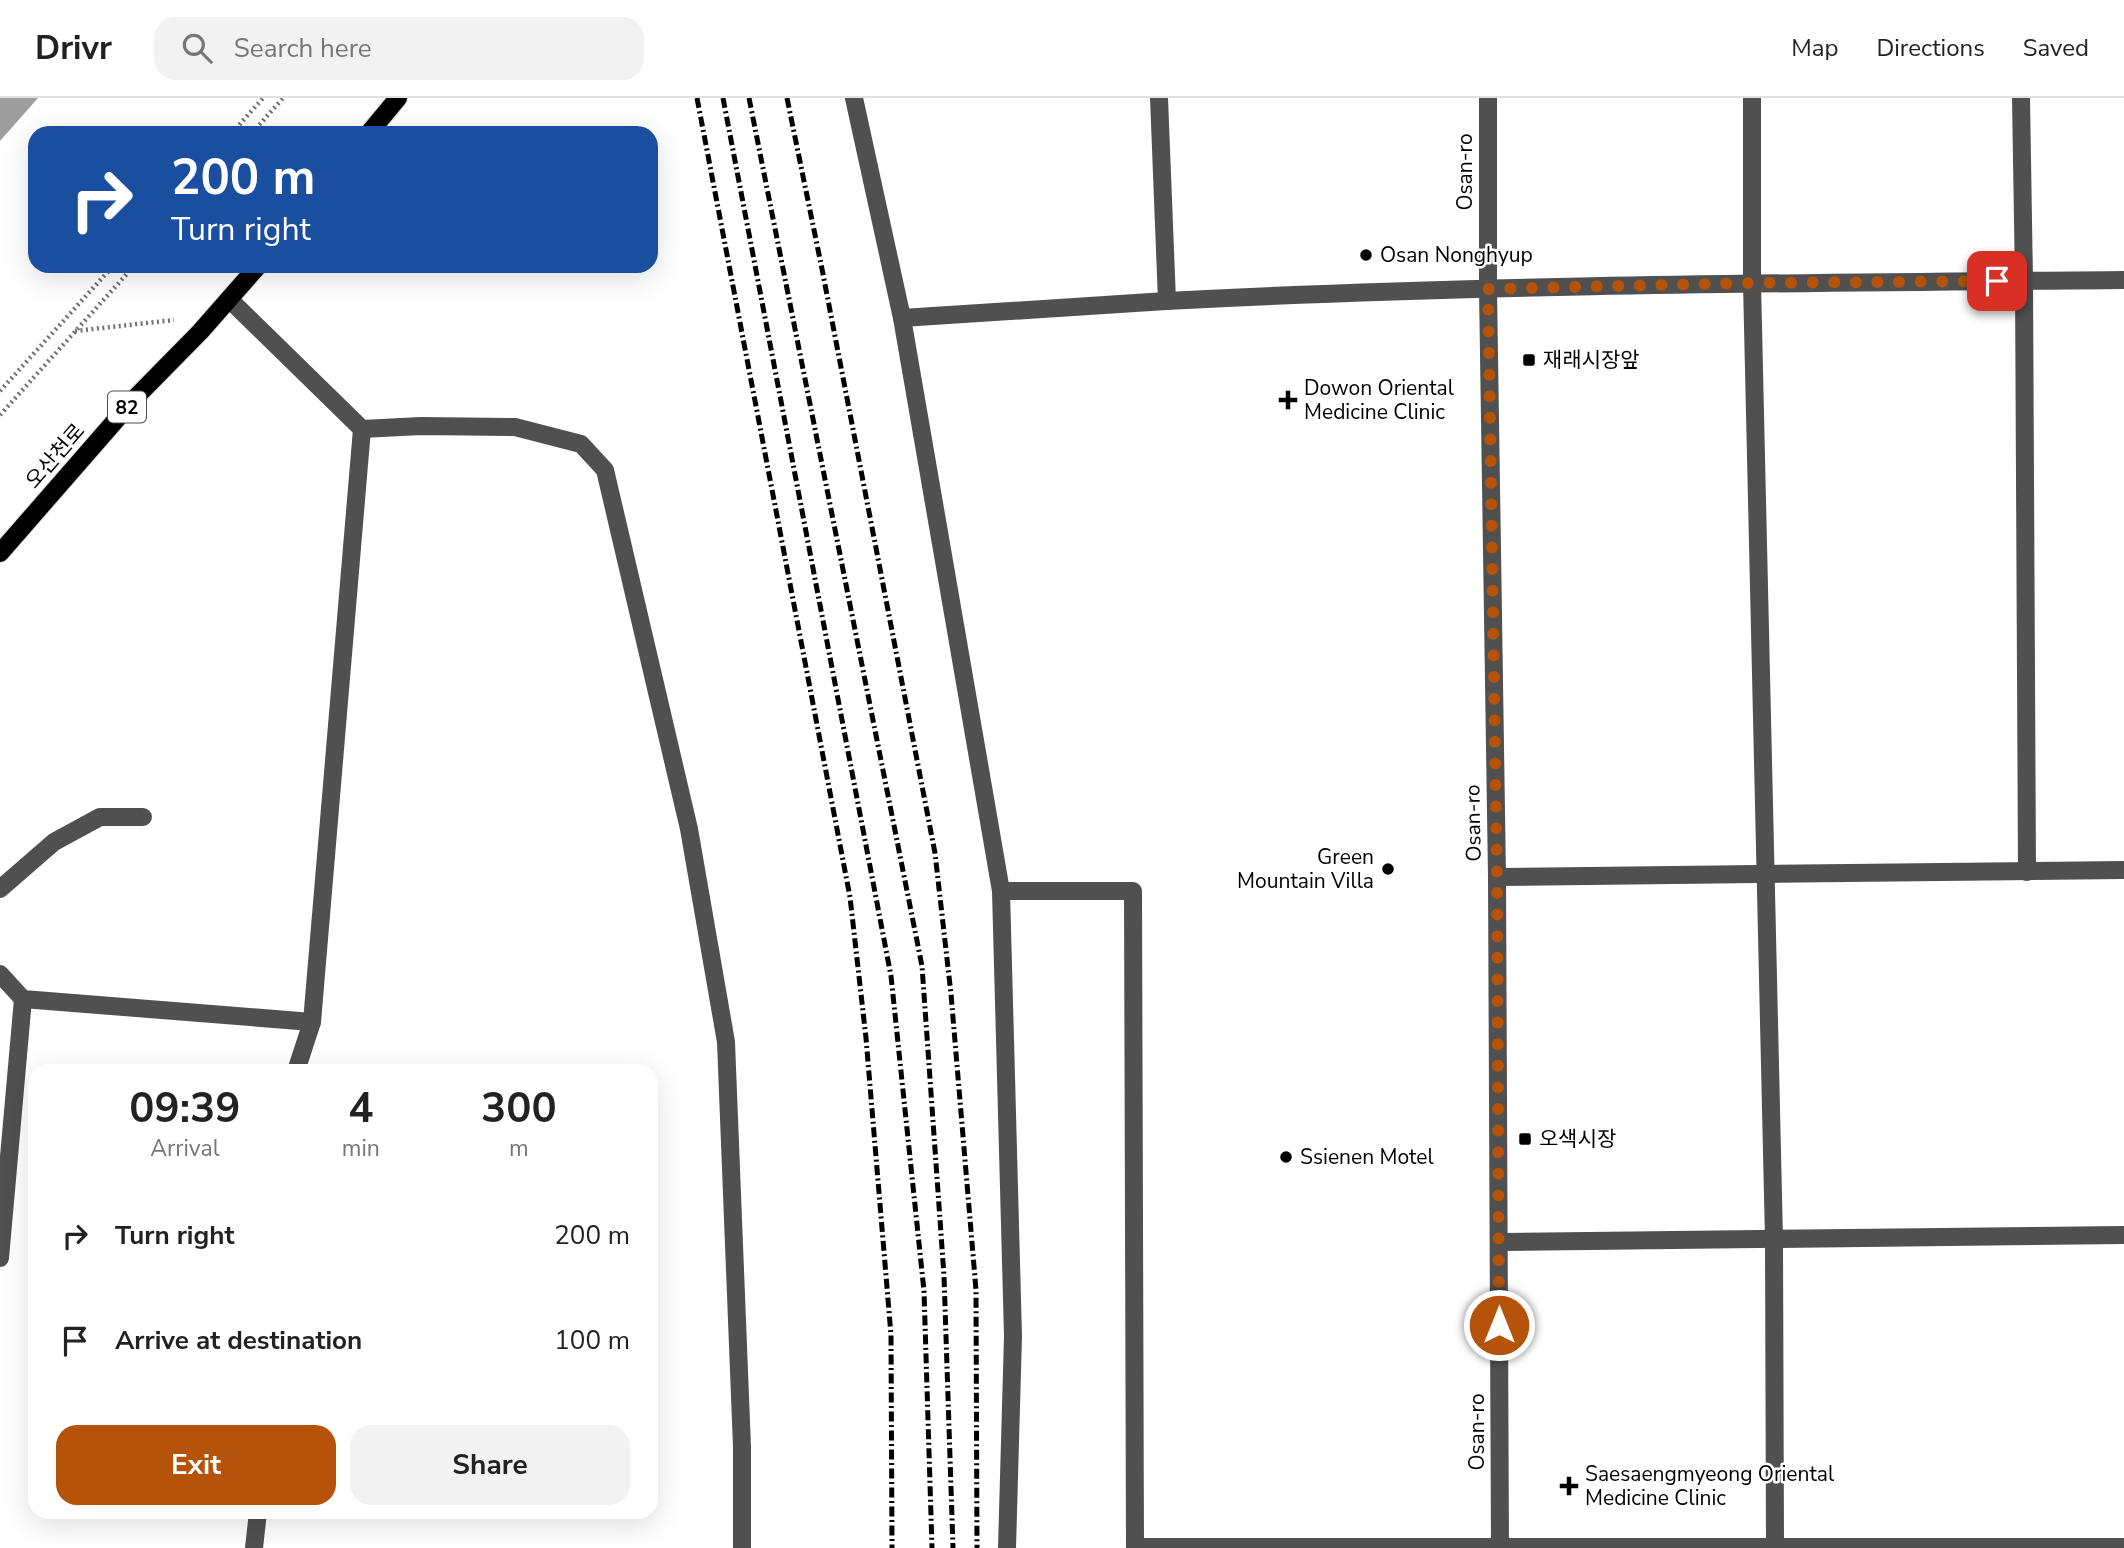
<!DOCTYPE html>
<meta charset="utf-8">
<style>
:root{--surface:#fff;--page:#f2f2f2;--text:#222;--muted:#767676;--line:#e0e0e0;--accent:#b45309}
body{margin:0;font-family:"Nunito Sans","Noto Sans KR",sans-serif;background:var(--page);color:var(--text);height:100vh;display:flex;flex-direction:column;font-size:26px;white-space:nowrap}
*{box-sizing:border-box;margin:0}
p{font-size:23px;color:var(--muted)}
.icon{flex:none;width:38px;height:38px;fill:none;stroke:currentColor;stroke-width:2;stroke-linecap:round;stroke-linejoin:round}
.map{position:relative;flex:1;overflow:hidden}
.side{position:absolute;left:28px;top:966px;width:630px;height:455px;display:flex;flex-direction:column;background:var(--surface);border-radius:21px;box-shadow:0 7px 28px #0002}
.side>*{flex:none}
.top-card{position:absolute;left:28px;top:28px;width:630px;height:147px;border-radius:21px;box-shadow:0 7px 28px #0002;background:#1a4fa0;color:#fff;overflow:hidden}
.pin{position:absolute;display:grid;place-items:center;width:60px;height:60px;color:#fff;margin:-30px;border-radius:14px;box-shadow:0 4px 10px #0006}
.me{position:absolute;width:77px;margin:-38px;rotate:0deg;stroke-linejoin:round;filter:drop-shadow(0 0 5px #0008)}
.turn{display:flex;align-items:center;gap:24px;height:147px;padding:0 28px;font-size:32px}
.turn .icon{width:91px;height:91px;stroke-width:2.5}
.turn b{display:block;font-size:49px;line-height:60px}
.eta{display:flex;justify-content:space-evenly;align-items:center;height:119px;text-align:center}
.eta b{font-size:42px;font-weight:700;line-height:49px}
.action{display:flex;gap:14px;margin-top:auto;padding:14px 28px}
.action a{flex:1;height:80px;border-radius:21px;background:var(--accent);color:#fff;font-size:28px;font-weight:700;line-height:80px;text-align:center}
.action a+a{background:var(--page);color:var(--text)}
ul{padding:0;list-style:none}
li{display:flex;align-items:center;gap:21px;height:105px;padding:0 28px}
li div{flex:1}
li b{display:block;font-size:26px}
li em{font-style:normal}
header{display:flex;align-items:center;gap:42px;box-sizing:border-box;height:98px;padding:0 35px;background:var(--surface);border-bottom:2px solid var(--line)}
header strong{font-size:33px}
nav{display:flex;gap:38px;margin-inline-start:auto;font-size:24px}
.search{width:490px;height:63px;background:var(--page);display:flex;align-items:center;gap:18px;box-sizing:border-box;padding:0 24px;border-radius:21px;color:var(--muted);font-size:26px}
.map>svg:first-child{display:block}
.water{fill:#9e9e9e}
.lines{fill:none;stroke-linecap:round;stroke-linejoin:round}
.major-casing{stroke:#dbdbdb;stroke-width:20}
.path{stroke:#727272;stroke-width:4.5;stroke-dasharray:2 3.5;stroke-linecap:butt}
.minor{stroke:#505050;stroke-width:18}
.major{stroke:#000;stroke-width:18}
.rail{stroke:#000;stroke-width:5;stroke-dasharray:10 3.5 2 3.5;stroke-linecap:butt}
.route{stroke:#b45309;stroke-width:12;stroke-dasharray:0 21.6}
.poi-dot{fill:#000;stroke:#fff;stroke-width:2.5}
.labels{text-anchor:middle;stroke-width:5;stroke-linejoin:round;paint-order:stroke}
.shield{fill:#fff;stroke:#4c4c4c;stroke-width:2}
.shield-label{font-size:19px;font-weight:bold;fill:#000}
.street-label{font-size:21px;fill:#000;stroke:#fff}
.poi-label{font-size:21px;fill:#000;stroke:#fff;text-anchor:start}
</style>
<header>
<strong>Drivr</strong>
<div class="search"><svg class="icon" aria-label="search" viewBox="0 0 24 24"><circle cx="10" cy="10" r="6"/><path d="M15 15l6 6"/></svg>Search here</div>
<nav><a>Map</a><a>Directions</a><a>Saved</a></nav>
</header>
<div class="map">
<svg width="2124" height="1450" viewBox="0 0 2124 1450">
<rect width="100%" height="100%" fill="#fff"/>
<!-- water -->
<polygon class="water" points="0,0 38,0 0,43"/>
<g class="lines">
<defs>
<g id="major">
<polyline points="369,35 398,0"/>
<polyline points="0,455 136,299 200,234 258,168"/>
</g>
</defs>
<!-- major casing -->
<use href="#major" class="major-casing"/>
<!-- path -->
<g class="path">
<polyline points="232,35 263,0"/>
<polyline points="252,35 283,0"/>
<polyline points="75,233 174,222"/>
<polyline points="0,293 113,168"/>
<polyline points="0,317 134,168"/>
</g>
<!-- minor -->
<g class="minor">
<polyline points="854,0 902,220 1001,793 1013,1238 1007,1450"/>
<polyline points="1159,0 1167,203"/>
<polyline points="1488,0 1488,191 1497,779 1500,1450"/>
<polyline points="1752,0 1752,185 1774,1141 1775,1450"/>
<polyline points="2021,0 2024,183 2027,774"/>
<polyline points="230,202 362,331 312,924 296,973"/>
<path d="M902,220c88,-6 176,-12 264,-17 319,-17 639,-18 958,-21"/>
<polyline points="362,331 421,328 515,329 581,346 605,372 689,731 726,944 742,1349 742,1450"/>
<polyline points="1497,779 2124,772"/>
<polyline points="0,791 54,744 100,719 143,719"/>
<polyline points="1001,793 1133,793 1135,1450"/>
<polyline points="0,876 23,901 312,924"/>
<polyline points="1499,1144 2124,1137"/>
<polyline points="0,1160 23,901"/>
<polyline points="1135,1449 2124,1449"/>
<polyline points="254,1450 258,1414"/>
</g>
<!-- major -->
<use href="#major" class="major"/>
<!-- rail -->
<g class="rail">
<polyline points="697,0 850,799 866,940 891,1237 892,1450"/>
<polyline points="723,0 891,878 924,1193 932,1450"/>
<polyline points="749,0 922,868 944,1178 953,1450"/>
<polyline points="787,0 822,171 935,755 951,896 976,1192 977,1450"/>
</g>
</g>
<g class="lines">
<!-- route -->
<polyline class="route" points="1499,1227 1497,779 1488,191 1752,185 1997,183"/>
</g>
<!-- markers -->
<g class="poi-dot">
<circle cx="1366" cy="157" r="7"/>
<rect x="1522" y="255" width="14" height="14" rx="3.5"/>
<path d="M1284.5 291.5h7v7h7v7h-7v7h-7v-7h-7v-7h7z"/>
<circle cx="1388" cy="771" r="7"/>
<rect x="1518" y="1034" width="14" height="14" rx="3.5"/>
<circle cx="1286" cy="1059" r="7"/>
<path d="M1565.5 1377.5h7v7h7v7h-7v7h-7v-7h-7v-7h7z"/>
</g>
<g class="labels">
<!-- shield labels -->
<rect class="shield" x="108" y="293.5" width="38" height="31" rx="5"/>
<g class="shield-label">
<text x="127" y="316">82</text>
</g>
<!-- street labels -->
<g class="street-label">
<text transform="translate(1465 74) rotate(-90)" y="7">Osan-ro</text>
<text transform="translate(55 358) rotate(-49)" y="7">오산천로</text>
<text transform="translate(1473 725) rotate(-91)" y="7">Osan-ro</text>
<text transform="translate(1477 1334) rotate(-90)" y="7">Osan-ro</text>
</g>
<!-- poi labels -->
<g class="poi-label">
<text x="1380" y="164">Osan Nonghyup</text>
<text x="1543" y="269">재래시장앞</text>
<text x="1304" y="297">Dowon Oriental<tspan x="1304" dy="24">Medicine Clinic</tspan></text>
<text x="1374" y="766" text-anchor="end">Green<tspan x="1374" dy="24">Mountain Villa</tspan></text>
<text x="1539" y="1048">오색시장</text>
<text x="1300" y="1066">Ssienen Motel</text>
<text x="1585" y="1383">Saesaengmyeong Oriental<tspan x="1585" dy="24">Medicine Clinic</tspan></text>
</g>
</g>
</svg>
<div class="pin" style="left:1997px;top:183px;background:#d93025"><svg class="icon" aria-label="arrive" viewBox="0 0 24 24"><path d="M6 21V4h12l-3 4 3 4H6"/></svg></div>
<svg class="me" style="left:1499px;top:1227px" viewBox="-20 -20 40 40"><circle r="17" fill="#b45309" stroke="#fff" stroke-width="3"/><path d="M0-11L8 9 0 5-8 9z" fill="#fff"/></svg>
<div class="top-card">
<div class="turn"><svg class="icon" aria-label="right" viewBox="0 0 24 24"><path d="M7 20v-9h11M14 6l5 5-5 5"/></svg><div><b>200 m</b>Turn right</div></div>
</div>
<section class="side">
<div class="eta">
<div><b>09:39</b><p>Arrival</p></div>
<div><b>4</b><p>min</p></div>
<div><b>300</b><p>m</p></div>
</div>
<ul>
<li><svg class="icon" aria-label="right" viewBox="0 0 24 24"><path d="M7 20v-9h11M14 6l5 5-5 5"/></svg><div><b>Turn right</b></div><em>200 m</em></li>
<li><svg class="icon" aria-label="arrive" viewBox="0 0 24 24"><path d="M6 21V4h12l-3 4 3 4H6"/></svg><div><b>Arrive at destination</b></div><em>100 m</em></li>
</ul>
<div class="action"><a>Exit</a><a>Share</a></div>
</section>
</div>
